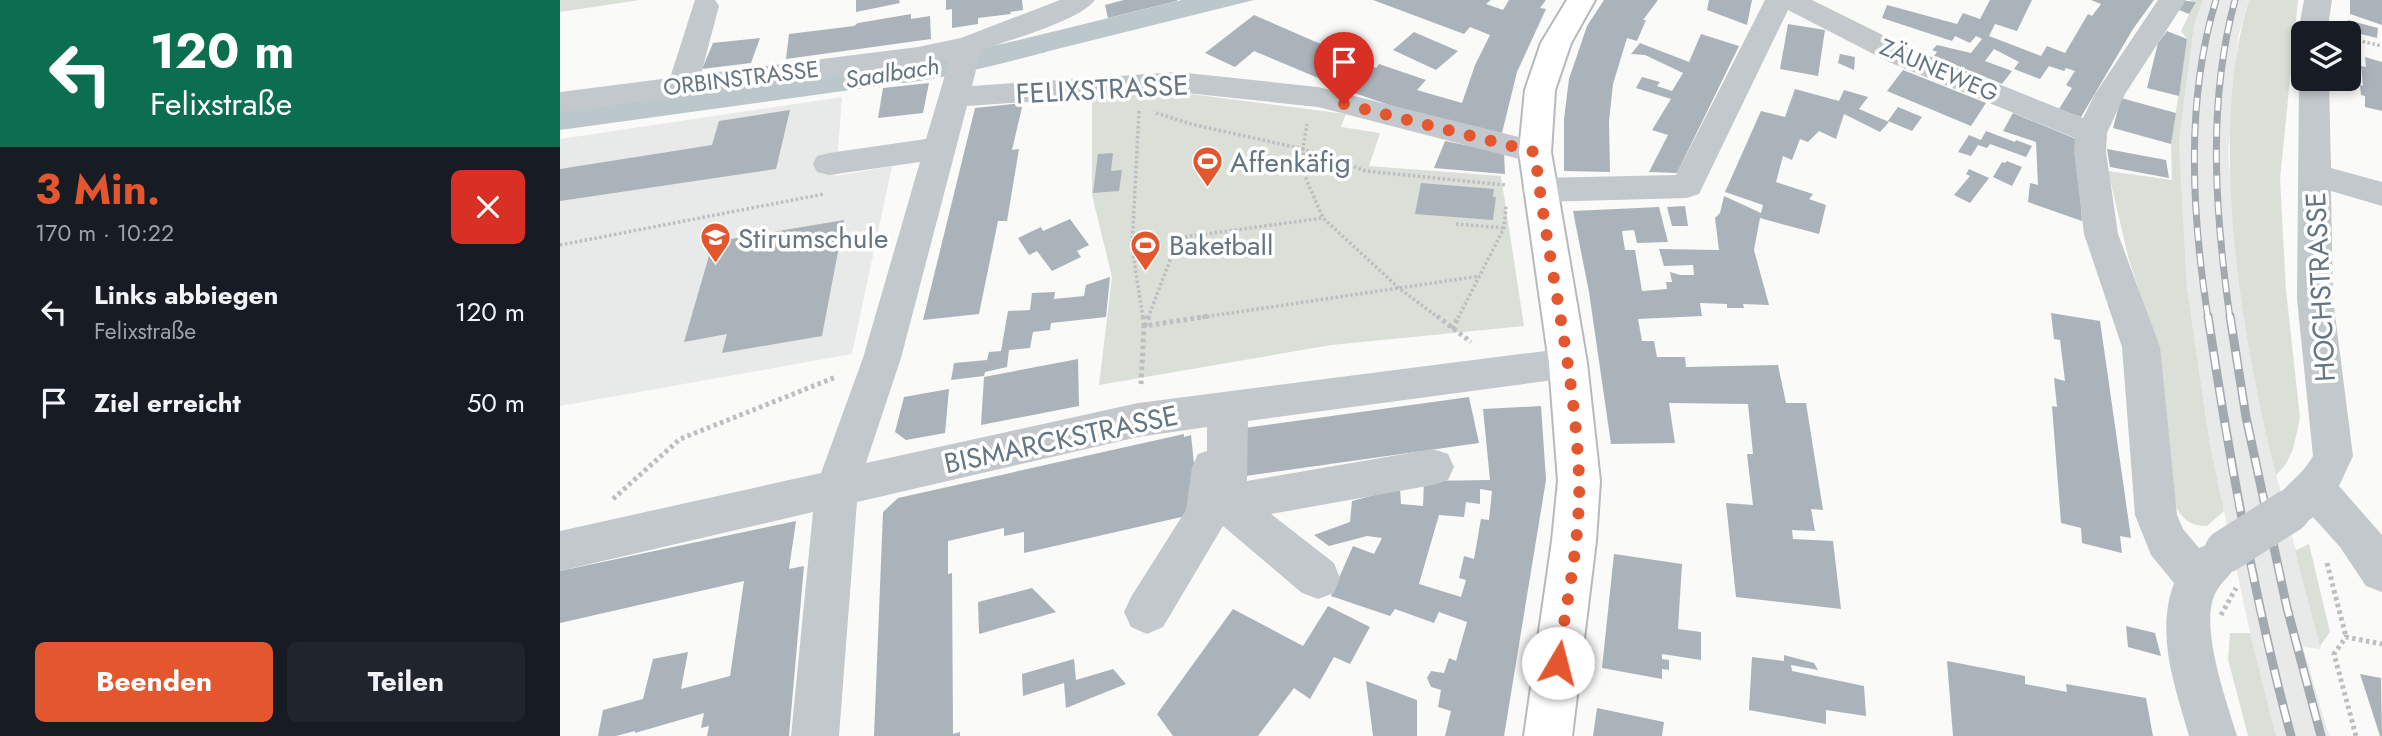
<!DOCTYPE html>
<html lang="de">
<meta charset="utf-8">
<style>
:root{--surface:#171b24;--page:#20242c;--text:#f1f3f6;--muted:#9ea1a6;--accent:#e4572e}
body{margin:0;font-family:Jost,sans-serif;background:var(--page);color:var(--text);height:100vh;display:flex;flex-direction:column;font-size:26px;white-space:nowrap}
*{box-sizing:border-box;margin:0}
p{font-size:23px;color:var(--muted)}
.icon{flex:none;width:38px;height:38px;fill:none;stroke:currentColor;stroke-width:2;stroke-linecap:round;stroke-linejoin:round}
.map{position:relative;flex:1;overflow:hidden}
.side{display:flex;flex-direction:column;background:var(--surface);width:560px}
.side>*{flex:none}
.banner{background:#0b6e4f;color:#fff;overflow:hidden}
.fabs{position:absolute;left:1731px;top:21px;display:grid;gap:14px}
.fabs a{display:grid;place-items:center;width:70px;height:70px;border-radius:10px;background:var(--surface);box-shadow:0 4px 10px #0003;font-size:35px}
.pin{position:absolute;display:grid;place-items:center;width:60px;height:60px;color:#fff;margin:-72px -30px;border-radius:50% 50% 50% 0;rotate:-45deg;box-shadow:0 0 7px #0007}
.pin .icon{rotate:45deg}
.me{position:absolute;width:77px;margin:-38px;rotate:8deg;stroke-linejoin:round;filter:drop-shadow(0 0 5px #0008)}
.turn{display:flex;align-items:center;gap:24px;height:147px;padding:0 35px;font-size:32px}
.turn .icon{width:91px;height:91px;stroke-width:2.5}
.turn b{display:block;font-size:49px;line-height:60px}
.round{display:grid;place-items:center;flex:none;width:74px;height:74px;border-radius:10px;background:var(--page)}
.headline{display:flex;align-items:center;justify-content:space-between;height:119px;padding:0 35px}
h1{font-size:42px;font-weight:700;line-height:52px;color:var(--accent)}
.button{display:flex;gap:14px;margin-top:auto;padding:14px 35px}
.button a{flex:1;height:80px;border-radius:10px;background:var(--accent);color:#fff;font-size:28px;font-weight:700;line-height:80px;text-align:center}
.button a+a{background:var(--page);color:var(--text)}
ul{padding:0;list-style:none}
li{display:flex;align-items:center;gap:21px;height:91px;padding:0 35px}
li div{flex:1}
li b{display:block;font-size:26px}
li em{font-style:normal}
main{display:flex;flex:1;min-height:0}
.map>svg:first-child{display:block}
.built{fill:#e8e9e9}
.green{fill:#dadfd7}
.water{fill:#bbc7cb}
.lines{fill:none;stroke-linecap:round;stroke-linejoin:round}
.canal{fill:#bbc7cb;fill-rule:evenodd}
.building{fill:#aab3b9;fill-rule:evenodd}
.major-casing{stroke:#b5babe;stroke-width:4}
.path-far1{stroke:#bbbfc2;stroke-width:3.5;stroke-dasharray:2.5 2.5;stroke-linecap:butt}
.path{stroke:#bbbfc2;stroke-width:5;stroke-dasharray:3.5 3.5;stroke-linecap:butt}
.minor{fill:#c3c8cc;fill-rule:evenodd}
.major{fill:#fff;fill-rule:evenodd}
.rail-far1-casing{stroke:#a2aab0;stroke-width:7}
.rail-casing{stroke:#a2aab0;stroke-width:9}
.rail-far1{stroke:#fff;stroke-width:4.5;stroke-dasharray:13;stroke-linecap:butt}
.rail{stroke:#fff;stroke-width:6;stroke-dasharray:18;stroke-linecap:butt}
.path-bridge{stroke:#bbbfc2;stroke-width:5;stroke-dasharray:3.5 3.5;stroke-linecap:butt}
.minor-bridge{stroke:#c3c8cc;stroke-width:43}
.route{stroke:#e4572e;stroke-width:12;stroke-dasharray:0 21.6}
.labels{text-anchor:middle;stroke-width:7;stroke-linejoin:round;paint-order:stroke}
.far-street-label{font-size:23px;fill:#657683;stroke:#fff}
.far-water-label{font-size:24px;font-style:italic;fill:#60757c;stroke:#fff}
.street-label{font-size:28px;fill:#657683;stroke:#fff}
.poi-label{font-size:28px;fill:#657683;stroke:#fff;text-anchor:start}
</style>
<main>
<section class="side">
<div class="banner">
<div class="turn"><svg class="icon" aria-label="left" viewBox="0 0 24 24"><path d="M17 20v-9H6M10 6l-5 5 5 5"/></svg><div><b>120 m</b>Felixstraße</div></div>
</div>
<div class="headline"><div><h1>3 Min.</h1><p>170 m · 10:22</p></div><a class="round" style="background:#d93025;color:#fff"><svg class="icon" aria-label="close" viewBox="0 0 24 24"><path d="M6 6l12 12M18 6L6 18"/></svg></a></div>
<ul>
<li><svg class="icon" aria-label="left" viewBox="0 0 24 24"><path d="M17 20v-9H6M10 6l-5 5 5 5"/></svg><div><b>Links abbiegen</b><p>Felixstraße</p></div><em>120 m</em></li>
<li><svg class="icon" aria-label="arrive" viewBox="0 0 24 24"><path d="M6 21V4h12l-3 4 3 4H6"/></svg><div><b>Ziel erreicht</b></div><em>50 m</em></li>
</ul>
<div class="button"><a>Beenden</a><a>Teilen</a></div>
</section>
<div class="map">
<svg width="1822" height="736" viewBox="0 0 1822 736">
<rect width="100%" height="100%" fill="#fafaf8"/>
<!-- built -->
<g class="built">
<polygon points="1643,0 1689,0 1678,37 1668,153 1682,300 1712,458 1761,649 1743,647 1769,736 1716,736 1690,633 1650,445 1627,288 1619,142 1634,25"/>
<polygon points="282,97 276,176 332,166 292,354 0,406 0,139"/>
</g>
<!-- green -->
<g class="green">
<polygon points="0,0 80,0 0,12"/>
<path d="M1629,0h14l-9,25 -15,117 8,146 23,157 14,66 -17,15c-16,0 -24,-6 -31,-19l-17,-157 -30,-90 -21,-89 64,9 -1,-36 16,-105 -6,-8 14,-29z"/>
<path d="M1689,0h49l-18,179 6,111 14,128 -7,31 -7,15 -10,11c-34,-137 -69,-339 -27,-475z"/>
<polygon points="615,92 786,114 781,127 820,133 809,166 941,176 964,326 771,345 539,385 552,277 532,195 532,97"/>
<polygon points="1749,544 1770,632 1760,646 1735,551"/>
<polygon points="1670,633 1690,633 1716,736 1688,736 1668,659"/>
</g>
<!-- water -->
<g class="water">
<polygon points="622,0 694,0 425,67 430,47"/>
<polygon points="376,58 370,79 0,130 0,108"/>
</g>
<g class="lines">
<!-- canal -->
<path class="canal" d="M476,37l10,3 4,6 -4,6c-35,9 -143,39 -173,30l-4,-6 4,-6z"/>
</g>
<!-- building -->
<g class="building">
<polygon points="296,0 339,0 340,3 296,12"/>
<polygon points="386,0 462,0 463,10 450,12 451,14 418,18 418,24 392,28 392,9 386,10"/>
<polygon points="564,0 617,0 617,1 548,18 545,5"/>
<polygon points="813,0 931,0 926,4 943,10 949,0 986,0 980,8 986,9 957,72 942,133 841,109 794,93 694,51 675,67 645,53 694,15 816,68 819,64 866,80 857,90 902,103 915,65 930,35 910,27 904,34"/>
<polygon points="1044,0 1098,0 1083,20 1086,20 1077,41 1067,38 1053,84 1049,121 1050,172 1004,171 1004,119 1009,79 1027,26"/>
<polygon points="1149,0 1192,0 1187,25 1147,10"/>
<polygon points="1430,0 1472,0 1457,31 1435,24 1429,36 1481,56 1487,46 1505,53 1528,14 1532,16 1541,4 1531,0 1594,0 1573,29 1521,117 1499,109 1512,88 1506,85 1515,71 1506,68 1504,71 1489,66 1480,79 1454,69 1459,62 1434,49 1425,61 1452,71 1442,84 1374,56 1377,52 1372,50 1377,45 1411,53 1422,39 1416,36 1410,43 1395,36 1392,41 1322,18 1327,5 1397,24 1403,13 1420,19"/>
<polygon points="1620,0 1636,2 1629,14 1614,8"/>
<polygon points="1790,0 1822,0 1822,25 1790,14"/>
<polygon points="351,14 351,19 370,16 371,39 226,59 229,34 294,26 298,23"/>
<polygon points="1788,20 1818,28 1817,38 1788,31"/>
<polygon points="1228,24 1265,30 1258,76 1220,69"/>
<polygon points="1607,31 1627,39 1619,96 1587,88 1598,43"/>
<polygon points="854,32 898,51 876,70 833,50"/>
<polygon points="1141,34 1179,46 1117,173 1089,172 1108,135 1092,130 1111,99 1076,88 1082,77 1100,82 1097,86 1112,91 1123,73 1085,55 1071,54 1080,43 1129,62"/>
<polygon points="200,38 191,63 142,69 153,43"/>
<polygon points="1280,54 1295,57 1294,70 1278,63"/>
<polygon points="1805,57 1822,62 1822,111 1805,107 1805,96 1801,95 1800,85 1803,86 1801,66 1806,67"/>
<polygon points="1343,70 1386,87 1426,103 1411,126 1327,91"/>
<polygon points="369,83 363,113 318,118 323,88"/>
<polygon points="1235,89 1279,101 1284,90 1308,97 1299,109 1329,122 1320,132 1284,114 1276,139 1259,131 1248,142 1240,139 1232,160 1223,156 1216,182 1253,194 1249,199 1266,205 1259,234 1200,218 1194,250 1209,305 1183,304 1184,308 1167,308 1167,304 1140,303 1142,316 1078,319 1082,341 1094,341 1097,357 1125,357 1126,367 1218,365 1226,403 1246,403 1263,510 1251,509 1255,531 1232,530 1233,539 1273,541 1281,609 1176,597 1166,503 1193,505 1187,454 1193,454 1188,404 1109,403 1115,443 1051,444 1029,292 1013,211 1099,207 1108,242 1077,243 1074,230 1062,231 1065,250 1075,250 1082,291 1107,289 1106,282 1112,282 1110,272 1120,275 1134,275 1133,265 1104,266 1099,249 1159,250 1155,218 1160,213 1164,196 1201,213 1203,205 1165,192 1201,111 1225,117"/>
<polygon points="1561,98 1616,113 1611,144 1553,128"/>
<polygon points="463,103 452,150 459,149 447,221 438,221 419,314 363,320 415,108"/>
<polygon points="1338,107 1362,117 1352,131 1328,121"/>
<polygon points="230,110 216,169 0,201 0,169 152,145 159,121"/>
<polygon points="1453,113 1516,139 1522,221 1468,202 1470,183 1478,185 1476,142 1443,131"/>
<polygon points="1426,131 1455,142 1456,140 1472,146 1466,157 1430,144 1427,148 1418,145 1411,156 1398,152 1409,135 1421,140"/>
<polygon points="885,141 944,153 945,174 874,168"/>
<polygon points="1547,149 1606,160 1609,178 1550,167"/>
<polygon points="553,153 551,171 562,170 559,191 533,193 538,154"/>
<polygon points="1447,161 1462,167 1452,186 1433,177 1442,162 1445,163"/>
<polygon points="1409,169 1429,178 1410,203 1394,195 1410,176 1406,174"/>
<polygon points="861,183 934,189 933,197 936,197 933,220 855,214"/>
<polygon points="1125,206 1128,226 1112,226 1107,207"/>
<polygon points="510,219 529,245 517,251 521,257 492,271 477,251 469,255 458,238 481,227 483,231"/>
<polygon points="284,220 262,336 162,353 167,334 124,342 153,242"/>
<polygon points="550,277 546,317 491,323 490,330 473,332 470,348 449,350 447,367 425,372 424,376 391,380 394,363 427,360 429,352 441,351 448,311 470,310 472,293 495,292 494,299 524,296 526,285"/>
<polygon points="1491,313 1540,321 1571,538 1560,536 1562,553 1522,543 1521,528 1501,523 1492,406 1497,407 1494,378 1505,381 1500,340 1494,339"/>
<polygon points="518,359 519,406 421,425 424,377"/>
<polygon points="389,389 385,433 346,440 335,432 344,397"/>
<polygon points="909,397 919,443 685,476 684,428"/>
<path d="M981,406l5,74 -42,256h-59l6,-25 -13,-4 3,-17 -10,-3 -4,-9 4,-7 13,2 5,-15 7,3 11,-39 -28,-10 -5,11 -39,-14 -5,7 -59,-20 22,-50 21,8 8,-16 -15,-2 -38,10 -15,-11 36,-13 2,-21 48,-13 1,16 22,2 1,-25 66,-1 -7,-71zM920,489l12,2 -3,29 -8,-1 -7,40 -10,-3 -5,22 7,2 -5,17 -42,-13 20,-69 25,2 2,-15 14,2z"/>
<polygon points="624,434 624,437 631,435 639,513 464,553 464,532 444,536 444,528 388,541 388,574 392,573 393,734 400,732 400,736 314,736 323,512 338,498"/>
<polygon points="236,521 229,569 244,566 229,736 147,736 149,726 141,728 144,713 75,733 75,731 56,736 38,736 43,710 83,699 93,659 128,652 121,689 170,676 184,581 0,623 0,571"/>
<polygon points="1054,554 1122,564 1118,629 1141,632 1141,660 1102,654 1102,659 1109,660 1109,670 1102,669 1102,679 1042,668"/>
<polygon points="472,588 496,612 419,634 418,602"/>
<polygon points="768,606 810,627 790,664 774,657 750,699 734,688 698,736 613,736 597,714 673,609 743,646"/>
<polygon points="1566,626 1595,633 1601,656 1568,647"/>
<polygon points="1224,655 1254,663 1258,670 1231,665 1232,671 1304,686 1306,716 1266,710 1266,724 1189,710 1192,657 1224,661"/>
<polygon points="514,659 516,680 553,669 566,684 506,708 504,683 463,696 462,674"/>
<polygon points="1387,661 1465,676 1465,684 1507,692 1506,684 1586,698 1593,736 1393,736"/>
<polygon points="1800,674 1821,678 1822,736 1820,736"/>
<polygon points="806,681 857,700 857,736 813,736"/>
<polygon points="1037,708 1104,722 1102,736 1033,736"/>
</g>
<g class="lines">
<defs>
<polygon id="major" points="1007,0 1035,0 1011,43 995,90 991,152 1027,363 1040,481 1036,541 1012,736 964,736 992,541 998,481 989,363 959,152 965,90 981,43"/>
</defs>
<!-- major casing -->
<use href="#major" class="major-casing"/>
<!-- path-far1 -->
<g class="path-far1">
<polyline points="1788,38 1822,46"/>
<polyline points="579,111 572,247 583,318"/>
<polyline points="596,113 631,124 743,149 747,124"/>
<polyline points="896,224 944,228"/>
<polyline points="0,245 264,194"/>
<polyline points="588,318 612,255 624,237 763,218"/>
<polyline points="637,318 920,276"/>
<polyline points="879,318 840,289 763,218 744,174 743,149 806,171 946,185"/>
<polyline points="898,318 944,228 946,206"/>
</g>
<!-- path -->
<g class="path">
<polyline points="583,316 584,325"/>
<polyline points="877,316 911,342"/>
<polyline points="585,326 589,316"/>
<polyline points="892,329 899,316"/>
<polyline points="581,384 584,326 649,316"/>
<polyline points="53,499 120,439 276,377"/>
<polyline points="1767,563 1786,637"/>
<polyline points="1796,736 1774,654 1786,637 1822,644"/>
</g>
<!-- minor -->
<g class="minor">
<path d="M135,0h20l4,6 -18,68 217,-27 43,-9 99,-38h35c-14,20 -88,41 -114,50l-9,36 205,-14 141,15 217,54 11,3 5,8 -5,8 -11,3 -217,-56 -141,-15 -210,14 -66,252 -35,105 272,-60 430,-55 14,4 5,11 -5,11 -14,4 -320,43 -1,60 186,-32 15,5 6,13 -6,13 -15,5 -162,29 63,49 6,15 -6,15 -16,6 -16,-6 -79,-67 -60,101 -16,7 -16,-7 -7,-15 7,-15 55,-87 6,-43 6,-13 9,-3v-24l-69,10 -281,65 -18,234h-48l22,-224 -253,59v-40l261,-58 42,-115 57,-196 -91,13 -12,-3 -4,-8 4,-8 12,-3 97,-14 24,-81 -32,7 -358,47v-20l110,-14z"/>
<path d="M1205,0h47l97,48 174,70 12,-24 63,-94h28l-61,94 -18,39 -1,19 12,82 42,113 17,168 6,14 16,19 17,-7 16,6 6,14c-7,16 -16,19 -22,31 -18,32 11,110 21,144h-48c-14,-50 -34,-101 -15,-153l-23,-28 -16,-40 -13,-168 -38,-113 -10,-82 1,-14 -186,-76 -101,-52 -89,184 -12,4 -148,4 -12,-4 -5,-8 5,-8 12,-4 137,-3z"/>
<polygon points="1744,0 1772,0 1767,33 1743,33 1743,39 1738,33"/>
<path d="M1743,73v6h26l2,89 51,14v24l-51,-15 2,108 20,157 -14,30 43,49v57l-16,-6 -26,-39 -27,-30 -9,7 -15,6 -15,-6 -6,-13c10,-22 33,-33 45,-55l-16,-157 2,-220z"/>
</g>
<!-- major -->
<use href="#major" class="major"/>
<defs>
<g id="rail-far1">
<path d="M1648,318c-16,-103 -23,-217 8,-318"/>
<path d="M1670,318c-15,-106 -23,-214 5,-318"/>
</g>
<g id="rail">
<path d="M1648,316c21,142 46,282 83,420"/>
<polyline points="1670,316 1686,417 1727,608 1761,736"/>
</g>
</defs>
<!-- rail-far1 casing -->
<use href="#rail-far1" class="rail-far1-casing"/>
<!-- rail casing -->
<use href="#rail" class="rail-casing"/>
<!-- rail-far1 -->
<use href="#rail-far1" class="rail-far1"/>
<!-- rail -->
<use href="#rail" class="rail"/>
<!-- path-bridge -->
<polyline class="path-bridge" points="1661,615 1676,588"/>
<!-- minor-bridge -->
<polyline class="minor-bridge" points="1666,551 1729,511"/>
</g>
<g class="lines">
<!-- route -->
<path class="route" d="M784,104l191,48c12,109 40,216 44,326 2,61 -13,125 -21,185"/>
</g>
<!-- icons -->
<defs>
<symbol id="stadium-pin" viewBox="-11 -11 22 30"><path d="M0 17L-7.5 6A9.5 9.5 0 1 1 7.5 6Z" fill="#e4572e" stroke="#fff"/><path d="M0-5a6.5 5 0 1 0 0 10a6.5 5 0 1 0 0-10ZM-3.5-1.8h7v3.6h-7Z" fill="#fff"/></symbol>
<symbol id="school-pin" viewBox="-11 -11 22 30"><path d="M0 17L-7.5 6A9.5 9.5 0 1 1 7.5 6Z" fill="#e4572e" stroke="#fff"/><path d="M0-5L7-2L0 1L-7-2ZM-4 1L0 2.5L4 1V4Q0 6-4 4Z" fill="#fff"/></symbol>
</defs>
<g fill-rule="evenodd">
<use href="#stadium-pin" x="630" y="144" width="35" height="47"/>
<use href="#school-pin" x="138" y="220" width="35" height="47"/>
<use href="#stadium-pin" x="568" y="228" width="35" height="47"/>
</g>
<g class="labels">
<!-- far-street labels -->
<g class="far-street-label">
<text transform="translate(1379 70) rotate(23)" y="8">ZÄUNEWEG</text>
<text transform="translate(181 78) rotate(-7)" y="8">ORBINSTRASSE</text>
</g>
<!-- far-water labels -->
<g class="far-water-label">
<text transform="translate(332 73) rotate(-9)" y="8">Saalbach</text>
</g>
<!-- street labels -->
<g class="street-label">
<text transform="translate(542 89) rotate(-3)" y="10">FELIXSTRASSE</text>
<text transform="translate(1760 287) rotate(-93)" y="10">HOCHSTRASSE</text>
<text transform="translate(501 439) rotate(-12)" y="10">BISMARCKSTRASSE</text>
</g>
<!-- poi labels -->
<g class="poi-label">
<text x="670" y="172">Affenkäfig</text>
<text x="178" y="248">Stirumschule</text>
<text x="609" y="255">Baketball</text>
</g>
</g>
</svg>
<div class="fabs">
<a><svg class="icon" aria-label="layers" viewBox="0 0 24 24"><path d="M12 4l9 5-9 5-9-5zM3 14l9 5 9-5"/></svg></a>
</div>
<div class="pin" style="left:784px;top:104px;background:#d93025"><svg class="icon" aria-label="arrive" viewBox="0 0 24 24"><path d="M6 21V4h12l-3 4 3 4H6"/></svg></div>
<svg class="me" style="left:998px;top:663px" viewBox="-20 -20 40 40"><circle r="19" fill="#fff"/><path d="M0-13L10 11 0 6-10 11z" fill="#e4572e"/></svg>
</div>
</main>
